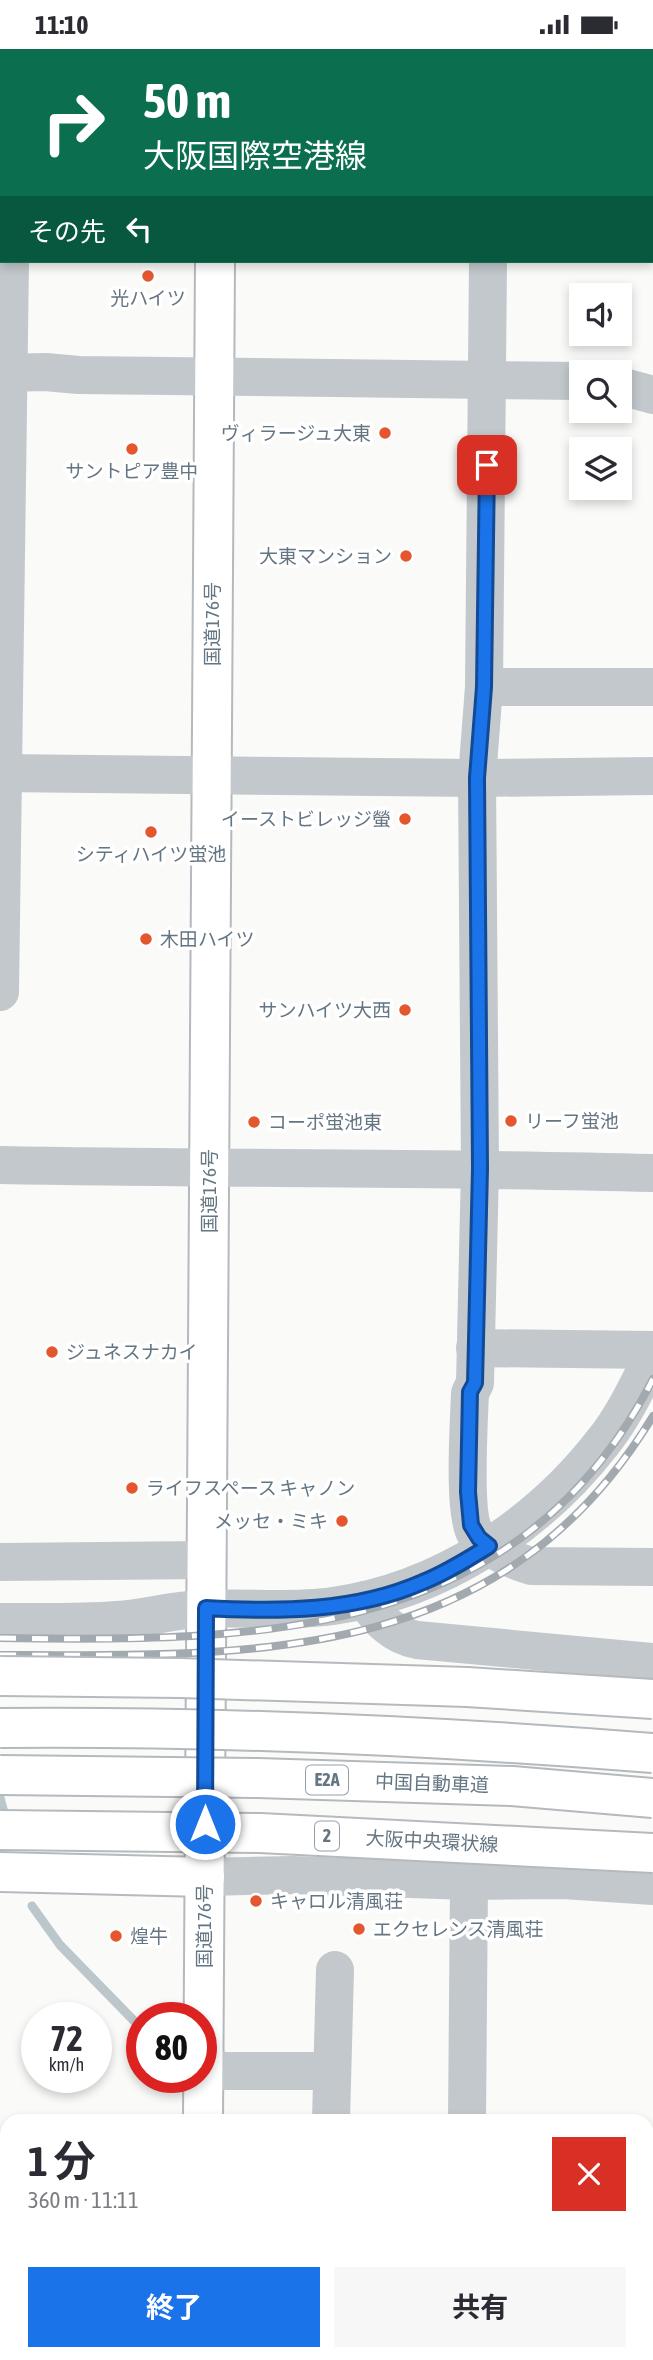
<!DOCTYPE html>
<html lang="ja">
<meta charset="utf-8">
<style>
:root{--surface:#fff;--page:#f7f7f7;--text:#2b2b33;--muted:#7c7c81;--accent:#1a73e8}
body{margin:0;font-family:"Asap Condensed","Noto Sans JP",sans-serif;background:var(--page);color:var(--text);height:100vh;display:flex;flex-direction:column;font-size:26px;white-space:nowrap}
*{box-sizing:border-box;margin:0}
p{font-size:23px;color:var(--muted)}
.icon{flex:none;width:38px;height:38px;fill:none;stroke:currentColor;stroke-width:2;stroke-linecap:round;stroke-linejoin:round}
.map{position:relative;flex:1;overflow:hidden}
.drawer{position:absolute;left:0px;top:2065px;width:654px;height:247px;display:flex;flex-direction:column;background:var(--surface);border-radius:21px 21px 0 0;box-shadow:0 4px 10px #0003}
.drawer>*{flex:none}
.top-card{position:absolute;left:0px;top:0px;width:654px;height:214px;box-shadow:0 4px 10px #0003;background:#0b6e4f;color:#fff;overflow:hidden}
.fabs{position:absolute;left:569px;top:234px;display:grid;gap:14px}
.fabs a{display:grid;place-items:center;width:63px;height:63px;border-radius:0px;background:var(--surface);box-shadow:0 4px 10px #0003;font-size:35px}
.speed{position:absolute;left:21px;top:1953px;display:flex;gap:14px;font-size:35px;font-weight:700;text-align:center}
.speed>*{display:grid;place-content:center;width:91px;height:91px;border-radius:50%;background:var(--surface);box-shadow:0 4px 10px #0003;line-height:1}
.speed small{font-size:18px;font-weight:400}
.speed .limit{border:10px solid #d22;background:#fff;color:#111}
.pin{position:absolute;display:grid;place-items:center;width:60px;height:60px;color:#fff;margin:-30px;border-radius:14px;box-shadow:0 4px 10px #0006}
.me{position:absolute;width:77px;margin:-38px;rotate:0deg;stroke-linejoin:round;filter:drop-shadow(0 0 5px #0008)}
.turn{display:flex;align-items:center;gap:24px;height:147px;padding:0 28px;font-size:32px}
.turn .icon{width:91px;height:91px;stroke-width:2.5}
.turn b{display:block;font-size:49px;line-height:60px}
.then{display:flex;align-items:center;height:66px;padding:0 28px;background:#0003;gap:14px;font-size:26px}
.round{display:grid;place-items:center;flex:none;width:74px;height:74px;border-radius:0px;background:var(--page)}
.overview{display:flex;align-items:center;justify-content:space-between;height:119px;padding:0 28px}
h1{font-size:42px;font-weight:700;line-height:52px}
.primary-button{display:flex;gap:14px;margin-top:auto;padding:14px 28px}
.primary-button a{flex:1;height:80px;border-radius:0px;background:var(--accent);color:#fff;font-size:28px;font-weight:700;line-height:80px;text-align:center}
.primary-button a+a{background:var(--page);color:var(--text)}
.status{display:flex;justify-content:space-between;align-items:center;height:49px;padding:0 35px;background:var(--surface);direction:ltr}
.status svg{height:19px;fill:currentColor}
.map>svg:first-child{display:block}
.lines{fill:none;stroke-linecap:round;stroke-linejoin:round}
.stream{stroke:#bbc7cb;stroke-width:9}
.major-casing{stroke:#b5babe;stroke-width:42}
.highway-casing{stroke:#b4b9bd;stroke-width:42}
.minor{stroke:#c3c8cc;stroke-width:38}
.major{stroke:#fff;stroke-width:38}
.highway{stroke:#fff;stroke-width:38}
.rail-casing{stroke:#a2aab0;stroke-width:8}
.rail{stroke:#fff;stroke-width:5;stroke-dasharray:16;stroke-linecap:butt}
.major-bridge-casing{stroke:#b5babe;stroke-width:42;stroke-linecap:butt}
.highway-bridge-casing{stroke:#b4b9bd;stroke-width:42;stroke-linecap:butt}
.major-bridge{stroke:#fff;stroke-width:38}
.highway-bridge{stroke:#fff;stroke-width:38}
.route-casing{stroke:#114b97;stroke-width:18}
.route{stroke:#1a73e8;stroke-width:12}
.poi-dot{fill:#e4572e;stroke:#fff;stroke-width:2.5}
.labels{text-anchor:middle;stroke-width:7;stroke-linejoin:round;paint-order:stroke}
.shield{fill:#fff;stroke:#939fa8;stroke-width:2}
.shield-label{font-size:18px;font-weight:bold;fill:#657683}
.poi-label{font-size:19px;fill:#657683;stroke:#fff;text-anchor:start}
.street-label{font-size:19px;fill:#657683;stroke:#fff}
</style>
<div class="status"><b>11:10</b><svg viewBox="0 0 49 12"><path d="M0 12V9h3v3zM5 12V6h3v6zM10 12V3h3v9zM15 12V0h3v12zM26 1h20v11H26zM47 4h2v5h-2z"/></svg></div>
<div class="map">
<svg width="653" height="2311" viewBox="0 0 653 2311">
<rect width="100%" height="100%" fill="#fafaf8"/>
<g class="lines">
<!-- stream -->
<g class="stream">
<polyline points="0,1749 6,1771"/>
<polyline points="32,1857 60,1896 142,1980"/>
<polyline points="413,2305 417,2311"/>
</g>
<defs>
<polyline id="major" points="0,1823 205,1828"/>
<g id="highway">
<polyline points="217,2 217,0"/>
<polyline points="203,2072 215,212"/>
<polyline points="201,2311 201,2305"/>
</g>
</defs>
<!-- major casing -->
<use href="#major" class="major-casing"/>
<!-- highway casing -->
<use href="#highway" class="highway-casing"/>
<!-- minor -->
<g class="minor">
<polyline points="11,2 11,0"/>
<polyline points="494,2 494,0"/>
<polyline points="653,140 653,141"/>
<path d="M488,212l-4,426 -7,91 3,390 -5,215 -5,10c-1,28 -7,120 5,140 11,17 37,27 56,33l122,1"/>
<polyline points="0,324 45,323 79,326 581,332"/>
<polyline points="620,337 653,346"/>
<polyline points="484,638 653,638"/>
<polyline points="0,724 477,729 653,727"/>
<polyline points="0,943 10,212"/>
<path d="M0,1116c218,4 435,2 653,8"/>
<polyline points="475,1299 653,1301"/>
<polyline points="0,1513 206,1511"/>
<path d="M365,1551c14,20 28,35 52,40l236,22"/>
<path d="M0,1573c39,0 78,1 117,-2 30,-2 59,-11 89,-11 43,-2 85,3 127,-3 107,-15 205,-80 270,-164 21,-26 35,-57 50,-87"/>
<polyline points="205,1828 292,1826 469,1832 563,1831 653,1837"/>
<polyline points="204,2014 222,2022 332,2022"/>
<polyline points="331,2072 335,1921"/>
<polyline points="467,2072 469,1832"/>
<polyline points="0,2275 7,2275"/>
<polyline points="468,2305 468,2311"/>
</g>
<!-- major -->
<use href="#major" class="major"/>
<!-- highway -->
<use href="#highway" class="highway"/>
<defs>
<g id="rail">
<path d="M0,1589c258,4 519,3 653,-259"/>
<path d="M0,1606c257,1 502,10 653,-239"/>
</g>
</defs>
<!-- rail casing -->
<use href="#rail" class="rail-casing"/>
<!-- rail -->
<use href="#rail" class="rail"/>
<defs>
<g id="major-bridge">
<polyline points="0,1627 180,1629 467,1638 653,1650"/>
<polyline points="0,1781 260,1784 653,1804"/>
</g>
<g id="highway-bridge">
<path d="M0,1679c218,-2 436,8 653,25"/>
<polyline points="0,1726 258,1729 512,1737 653,1749"/>
</g>
</defs>
<!-- major-bridge casing -->
<use href="#major-bridge" class="major-bridge-casing"/>
<!-- highway-bridge casing -->
<use href="#highway-bridge" class="highway-bridge-casing"/>
<!-- major-bridge -->
<use href="#major-bridge" class="major-bridge"/>
<!-- highway-bridge -->
<use href="#highway-bridge" class="highway-bridge"/>
</g>
<g class="lines">
<defs>
<path id="route" d="M205,1775l1,-216c72,4 149,4 217,-26 23,-9 45,-23 66,-36l-10,-8 -8,-13 -3,-33 2,-100 5,-9 5,-215 -3,-390 7,-91 3,-222"/>
</defs>
<!-- route casing -->
<use href="#route" class="route-casing"/>
<!-- route -->
<use href="#route" class="route"/>
</g>
<!-- markers -->
<g class="poi-dot">
<circle cx="148" cy="227" r="7"/>
<circle cx="385" cy="384" r="7"/>
<circle cx="132" cy="400" r="7"/>
<circle cx="406" cy="507" r="7"/>
<circle cx="405" cy="770" r="7"/>
<circle cx="151" cy="783" r="7"/>
<circle cx="146" cy="890" r="7"/>
<circle cx="405" cy="961" r="7"/>
<circle cx="511" cy="1072" r="7"/>
<circle cx="254" cy="1073" r="7"/>
<circle cx="52" cy="1303" r="7"/>
<circle cx="132" cy="1439" r="7"/>
<circle cx="342" cy="1472" r="7"/>
<circle cx="256" cy="1852" r="7"/>
<circle cx="359" cy="1880" r="7"/>
<circle cx="116" cy="1887" r="7"/>
</g>
<g class="labels">
<!-- shield labels -->
<g class="shield">
<rect x="306" y="1716.5" width="42" height="29" rx="5"/>
<rect x="315" y="1772.5" width="24" height="29" rx="5"/>
</g>
<g class="shield-label">
<text x="327" y="1737">E2A</text>
<text x="327" y="1793">2</text>
</g>
<!-- poi labels -->
<g class="poi-label">
<text x="148" y="256" text-anchor="middle">光ハイツ</text>
<text x="371" y="391" text-anchor="end">ヴィラージュ大東</text>
<text x="132" y="429" text-anchor="middle">サントピア豊中</text>
<text x="392" y="514" text-anchor="end">大東マンション</text>
<text x="391" y="777" text-anchor="end">イーストビレッジ螢</text>
<text x="151" y="812" text-anchor="middle">シティハイツ蛍池</text>
<text x="160" y="897">木田ハイツ</text>
<text x="391" y="968" text-anchor="end">サンハイツ大西</text>
<text x="525" y="1079">リーフ蛍池</text>
<text x="268" y="1080">コーポ蛍池東</text>
<text x="66" y="1310">ジュネスナカイ</text>
<text x="146" y="1446">ライフスペース キャノン</text>
<text x="328" y="1479" text-anchor="end">メッセ・ミキ</text>
<text x="270" y="1859">キャロル清風荘</text>
<text x="373" y="1887">エクセレンス清風荘</text>
<text x="130" y="1894">煌牛</text>
</g>
<!-- street labels -->
<g class="street-label">
<text transform="translate(212 575) rotate(-90)" y="7">国道176号</text>
<text transform="translate(209 1142) rotate(-90)" y="7">国道176号</text>
<text transform="translate(432 1734) rotate(2)" y="7">中国自動車道</text>
<text transform="translate(432 1792) rotate(3)" y="7">大阪中央環状線</text>
<text transform="translate(204 1877) rotate(-90)" y="7">国道176号</text>
</g>
</g>
</svg>
<div class="fabs">
<a><svg class="icon" aria-label="sound" viewBox="0 0 24 24"><path d="M4 9h4l5-4v14l-5-4H4zM17 9q2 3 0 6"/></svg></a>
<a><svg class="icon" aria-label="search" viewBox="0 0 24 24"><circle cx="10" cy="10" r="6"/><path d="M15 15l6 6"/></svg></a>
<a><svg class="icon" aria-label="layers" viewBox="0 0 24 24"><path d="M12 4l9 5-9 5-9-5zM3 14l9 5 9-5"/></svg></a>
</div>
<div class="speed"><div>72<small>km/h</small></div><div class="limit">80</div></div>
<div class="pin" style="left:487px;top:416px;background:#d93025"><svg class="icon" aria-label="arrive" viewBox="0 0 24 24"><path d="M6 21V4h12l-3 4 3 4H6"/></svg></div>
<svg class="me" style="left:205px;top:1775px" viewBox="-20 -20 40 40"><circle r="17" fill="#1a73e8" stroke="#fff" stroke-width="3"/><path d="M0-11L8 9 0 5-8 9z" fill="#fff"/></svg>
<div class="top-card">
<div class="turn"><svg class="icon" aria-label="right" viewBox="0 0 24 24"><path d="M7 20v-9h11M14 6l5 5-5 5"/></svg><div><b>50 m</b>大阪国際空港線</div></div>
<div class="then">その先<svg class="icon" aria-label="left" viewBox="0 0 24 24"><path d="M17 20v-9H6M10 6l-5 5 5 5"/></svg></div>
</div>
<section class="drawer">
<div class="overview"><div><h1>1 分</h1><p>360 m · 11:11</p></div><a class="round" style="background:#d93025;color:#fff"><svg class="icon" aria-label="close" viewBox="0 0 24 24"><path d="M6 6l12 12M18 6L6 18"/></svg></a></div>
<div class="primary-button"><a>終了</a><a>共有</a></div>
</section>
</div>
